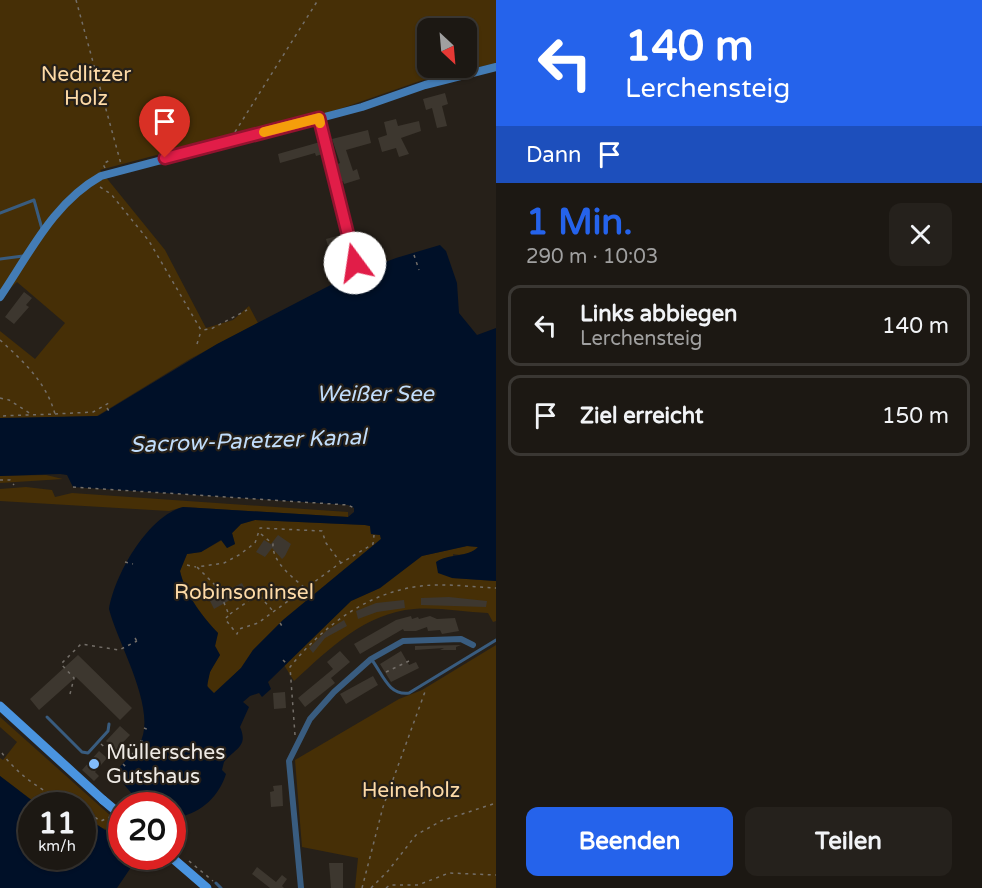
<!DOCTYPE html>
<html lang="de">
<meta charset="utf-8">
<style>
:root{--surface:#1c1813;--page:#25211c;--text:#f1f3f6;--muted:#a0a0a0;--line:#3a3733;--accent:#2563eb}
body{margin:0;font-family:"Varela Round",sans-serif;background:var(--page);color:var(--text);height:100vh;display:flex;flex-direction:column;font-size:22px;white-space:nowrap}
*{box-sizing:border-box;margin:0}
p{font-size:20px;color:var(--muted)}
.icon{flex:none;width:33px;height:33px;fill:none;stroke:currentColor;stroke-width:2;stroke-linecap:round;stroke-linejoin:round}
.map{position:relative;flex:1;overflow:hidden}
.details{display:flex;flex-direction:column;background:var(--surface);width:486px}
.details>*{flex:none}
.hud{background:#2563eb;color:#fff;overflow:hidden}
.needle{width:39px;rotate:154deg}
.buttons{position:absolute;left:417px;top:18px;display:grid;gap:12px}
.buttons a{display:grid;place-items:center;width:60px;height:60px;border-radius:12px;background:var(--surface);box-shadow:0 2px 4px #0004,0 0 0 2px var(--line);font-size:30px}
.speed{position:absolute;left:18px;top:792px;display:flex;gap:12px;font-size:30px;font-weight:700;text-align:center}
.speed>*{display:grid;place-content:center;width:78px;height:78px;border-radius:50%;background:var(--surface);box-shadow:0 2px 4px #0004,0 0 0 2px var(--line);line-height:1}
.speed small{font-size:15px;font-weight:400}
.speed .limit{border:9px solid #d22;background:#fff;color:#111}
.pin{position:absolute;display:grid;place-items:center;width:51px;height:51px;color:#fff;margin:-62px -26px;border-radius:50% 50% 50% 0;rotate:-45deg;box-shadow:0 0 6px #0007}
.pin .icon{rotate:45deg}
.me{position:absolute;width:66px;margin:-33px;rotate:346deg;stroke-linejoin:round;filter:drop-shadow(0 0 4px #0008)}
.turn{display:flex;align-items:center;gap:21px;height:126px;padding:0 30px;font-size:27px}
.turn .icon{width:78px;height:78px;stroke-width:2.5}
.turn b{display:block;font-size:42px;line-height:51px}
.then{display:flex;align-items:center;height:57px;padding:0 30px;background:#0003;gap:12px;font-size:22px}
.round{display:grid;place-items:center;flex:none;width:63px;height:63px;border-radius:12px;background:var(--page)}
.headline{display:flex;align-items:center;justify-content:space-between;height:102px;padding:0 30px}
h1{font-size:36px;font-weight:700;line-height:45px;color:var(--accent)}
.action{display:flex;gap:12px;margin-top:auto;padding:12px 30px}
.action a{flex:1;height:69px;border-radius:12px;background:var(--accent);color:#fff;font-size:24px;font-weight:700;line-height:69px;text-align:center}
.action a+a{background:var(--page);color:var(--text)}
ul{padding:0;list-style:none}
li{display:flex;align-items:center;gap:18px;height:81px;margin:0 12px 9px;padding:0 18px;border:3px solid var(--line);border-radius:12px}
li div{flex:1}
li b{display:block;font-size:22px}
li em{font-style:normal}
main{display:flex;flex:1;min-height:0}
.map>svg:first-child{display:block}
.green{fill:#462f06;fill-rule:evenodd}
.water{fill:#001028;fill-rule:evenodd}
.building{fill:#3d372f}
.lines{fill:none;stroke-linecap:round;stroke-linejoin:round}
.path{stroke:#746f69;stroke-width:1.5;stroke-dasharray:3 4.5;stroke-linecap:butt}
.lane{stroke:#395c7f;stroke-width:3}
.street{stroke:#395c7f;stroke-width:6}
.secondary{stroke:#437cb5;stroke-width:8}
.primary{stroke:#4a94df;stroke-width:9}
.primary-bridge{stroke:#4a94df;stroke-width:9}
.route-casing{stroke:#92132f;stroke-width:15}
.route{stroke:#e11d48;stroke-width:10}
.slow{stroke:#f59e0b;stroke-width:10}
.poi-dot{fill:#82bcfa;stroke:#262019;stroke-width:2}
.labels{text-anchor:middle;stroke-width:4.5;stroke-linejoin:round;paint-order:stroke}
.park-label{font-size:21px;fill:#fddaa7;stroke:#262019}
.poi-label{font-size:21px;fill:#eeeae5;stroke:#262019;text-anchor:start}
.water-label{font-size:22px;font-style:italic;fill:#c1ddfb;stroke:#262019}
</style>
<main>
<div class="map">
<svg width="496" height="888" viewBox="0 0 496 888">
<rect width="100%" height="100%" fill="#262019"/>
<!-- green -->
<g class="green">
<path d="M0,0h496v63l-76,18 -112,39 -102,22 -106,28 65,80 41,78 27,-8 16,-14 9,17 -68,36 -93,57 -97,3v-88l35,28 30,-36 -48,-41 -17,16zM428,28h38v40h-38z"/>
<polygon points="46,475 63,479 0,483 0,476"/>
<polygon points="26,487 52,490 55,497 72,493 348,512 348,517 183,507 169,511 0,501 0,489"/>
<path d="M255,520l110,5 5,1 1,8 9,1 1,4 -98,81 -30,30 -12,18 -26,26 -5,-2c-7,-13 3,-26 10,-37l-5,-9 3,-13c-16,-17 -33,-39 -38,-62l7,-17 14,-2 21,-12 5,8 8,-4 -3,-11 9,-9z"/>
<path d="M467,546l11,1c-4,7 -17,9 -25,7l-1,24 44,3v40l-3,1 -5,-9c-24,-1 -50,-6 -74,-4 -49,4 -85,40 -120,72l-10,-16 67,-64 29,-13 41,-32z"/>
<polygon points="496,645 496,888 355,888 358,858 302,847 295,760 399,699 422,690"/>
<path d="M0,717l121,108 -9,-7 6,12c-16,1 -23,-5 -35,-15l-1,-9 -44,-1 -38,-29v-18l3,2 14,-18 -17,-15z"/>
</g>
<!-- water -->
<g class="water">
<path d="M440,245l6,6 11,32 2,30 18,22 19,-7v253l-44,-3 -14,-5 -2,-11c13,-9 31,-4 42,-15l-11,-1 -45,10 -42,32 -29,13 -83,81 3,7 -9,8 -3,-4 -9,3 -7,6 6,5 -9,20c9,20 -6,22 -16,35l-2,8 4,4c-7,22 -24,38 -46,43l-7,13 -1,-24 -36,-1 -3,-10 -18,-21c6,-11 17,-18 24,-29 20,-34 -21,-100 -30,-136 6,-35 39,-93 74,-102l165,10 6,-5v-4l-6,-3 -275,-18 -6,-12 -7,-1 -60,2v-58l98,-2 119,-72 131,-68 48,-18zM255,520l110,5 5,1 1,8 9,1 1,4 -98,81 -30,30 -12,18 -27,25 -7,-7 3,-14 10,-17 -5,-9 3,-13c-16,-17 -33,-39 -38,-62l7,-17 14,-2 20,-12 6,8 8,-4 -3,-11 9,-9z"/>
<polygon points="0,776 38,805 32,806 32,856 82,856 83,815 105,830 118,830 121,827 122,856 138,857 117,888 0,888"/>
</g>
<!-- building -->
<g class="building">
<polygon points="445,93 448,104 442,106 447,126 437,128 432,108 426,110 423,99"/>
<polygon points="396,119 398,126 419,121 421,131 401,138 409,154 399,157 396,148 382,152 378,138 387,135 384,122"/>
<polygon points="368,130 371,143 346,150 353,171 357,169 360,179 344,184 343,181 339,182 335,165 340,163 332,139"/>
<polygon points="320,142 323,154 316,156 315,153 280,163 278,154"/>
<polygon points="341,235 345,249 330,253 326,239"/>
<polygon points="24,292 32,298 26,305 29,307 14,324 5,317"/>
<polygon points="278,535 291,544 285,556 282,559 272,548 265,557 256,552 264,540 271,544"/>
<polygon points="242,583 246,591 214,609 209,599"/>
<polygon points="449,597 487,601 486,607 421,605 421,598"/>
<polygon points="404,600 405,608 377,612 358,619 356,611 376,603"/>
<polygon points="411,616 412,619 418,617 419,619 430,616 437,619 455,618 459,631 442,634 440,630 428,631 427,627 416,631 404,631 403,629 360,654 354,644 396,620"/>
<polygon points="344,620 347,626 325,638 313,653 309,648 326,631"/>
<polygon points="461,645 456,647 456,650 440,650 444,648 415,650 415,646"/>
<polygon points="340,651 350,662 331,678 335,683 305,707 298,698 333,669 327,662"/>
<polygon points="401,651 409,665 416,662 419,668 391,682 380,664"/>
<polygon points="78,655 132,708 120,720 76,677 39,710 30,699"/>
<polygon points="373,676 378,685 346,704 340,694"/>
<polygon points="285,692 286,708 274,709 273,693"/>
<polygon points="120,726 130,735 116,750 106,741"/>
<polygon points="99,751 107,758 95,772 99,776 94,781 82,770"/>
<polygon points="282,785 283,806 271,807 270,792 274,791 273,786"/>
<polygon points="329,863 343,863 343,888 331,888"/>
<polygon points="257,867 276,882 282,875 287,879 282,886 284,888 270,888 252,874"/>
</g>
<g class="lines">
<!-- path -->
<g class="path">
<polyline points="76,0 121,164"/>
<polyline points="235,132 318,0"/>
<polyline points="105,168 103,164 110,160"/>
<polyline points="100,187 111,194 149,241 201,330 211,329 247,310"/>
<polyline points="414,255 419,270"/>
<polyline points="358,273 362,290"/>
<path d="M0,340c24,22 46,42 55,74l-55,2"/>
<polyline points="197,344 201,331"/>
<polyline points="0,398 9,400 31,414"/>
<polyline points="107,408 111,414"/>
<polyline points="55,414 93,412 109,403"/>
<polyline points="0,480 10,480 14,485"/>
<polyline points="73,487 348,505 354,508"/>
<path d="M261,534l12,10c-1,18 19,33 32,44"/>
<polyline points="125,562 133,564"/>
<polyline points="341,563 326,543 322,531 260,528 255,543 239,555 224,563 197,567 218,588 229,615 225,619 237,634 239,629 258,623 336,566 373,544 374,535"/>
<polyline points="187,565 196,567"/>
<polyline points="185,600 192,597"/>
<polyline points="230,614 258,594 272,610"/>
<polyline points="280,623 282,626"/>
<polyline points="135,638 138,643"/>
<polyline points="283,660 286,663"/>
<polyline points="386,672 409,661"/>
<polyline points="70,694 74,678 61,664 81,644 119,650 137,641"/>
<polyline points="144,728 149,730"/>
<path d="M295,735l-5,-68c33,-41 78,-75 131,-81 24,-3 51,1 75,2"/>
<polyline points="140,741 146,742"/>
<polyline points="101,744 117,758"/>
<path d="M2,753c16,23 45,41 71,53"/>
<polyline points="132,753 136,757"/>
<polyline points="123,764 127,768"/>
<polyline points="82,810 101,821 110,817"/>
<polyline points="158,856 161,856"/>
<polyline points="189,861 213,881"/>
<polyline points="362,888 383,807 426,689"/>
<polyline points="371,888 388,871 416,835 441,821 496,803"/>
<polyline points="386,888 390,885 418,885 449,873 496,875"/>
</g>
<!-- lane -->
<g class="lane">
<polyline points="320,120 355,263"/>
<polyline points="0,213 34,200 42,229"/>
<polyline points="0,259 23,256"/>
<path d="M372,660c11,15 17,36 37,33l87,-53"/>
<polyline points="47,717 82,752 88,753 108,731 109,724"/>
<polyline points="216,883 221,888"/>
</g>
<!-- street -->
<polyline class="street" points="301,888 289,761 310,719 334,692 371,659 403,641 461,639 473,645"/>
<!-- secondary -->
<path class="secondary" d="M0,297c30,-44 53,-94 101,-121l261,-69 63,-22 71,-18"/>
<!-- primary -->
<g class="primary">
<polyline points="0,706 103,800"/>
<polyline points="170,856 207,888"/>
</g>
<!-- primary-bridge -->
<polyline class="primary-bridge" points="103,800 122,816"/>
</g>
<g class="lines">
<defs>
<polyline id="route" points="165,158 319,118 355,263"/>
</defs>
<!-- route casing -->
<use href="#route" class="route-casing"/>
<!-- route -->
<use href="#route" class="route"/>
<!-- slow -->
<polyline class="slow" points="264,132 319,118 320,123"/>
</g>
<!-- markers -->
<circle class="poi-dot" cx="94" cy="764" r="6"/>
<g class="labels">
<!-- park labels -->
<g class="park-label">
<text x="86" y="81">Nedlitzer<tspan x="86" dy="24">Holz</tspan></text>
<text x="244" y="599">Robinsoninsel</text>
<text x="411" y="797">Heineholz</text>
</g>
<!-- poi labels -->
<g class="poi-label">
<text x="106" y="759">Müllersches<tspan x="106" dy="24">Gutshaus</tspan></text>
</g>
<!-- water labels -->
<g class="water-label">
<text x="375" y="401">Weißer See</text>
<text transform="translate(248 440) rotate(-2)" y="8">Sacrow-Paretzer Kanal</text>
</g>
</g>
</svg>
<div class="buttons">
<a><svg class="needle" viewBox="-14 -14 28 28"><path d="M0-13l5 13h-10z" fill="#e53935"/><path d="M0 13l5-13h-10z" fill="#a0a0a0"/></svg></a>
</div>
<div class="speed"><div>11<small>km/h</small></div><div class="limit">20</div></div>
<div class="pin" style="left:165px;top:158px;background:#d93025"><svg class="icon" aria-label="arrive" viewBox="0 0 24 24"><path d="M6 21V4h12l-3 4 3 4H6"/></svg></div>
<svg class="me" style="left:355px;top:263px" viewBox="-20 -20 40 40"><circle r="19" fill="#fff"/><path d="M0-13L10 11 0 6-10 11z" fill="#e11d48"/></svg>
</div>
<section class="details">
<div class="hud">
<div class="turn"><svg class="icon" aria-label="left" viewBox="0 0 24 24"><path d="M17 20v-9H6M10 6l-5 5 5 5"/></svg><div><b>140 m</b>Lerchensteig</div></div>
<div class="then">Dann<svg class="icon" aria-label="arrive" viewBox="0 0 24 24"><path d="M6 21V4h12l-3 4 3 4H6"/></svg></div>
</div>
<div class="headline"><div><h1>1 Min.</h1><p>290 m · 10:03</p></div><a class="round"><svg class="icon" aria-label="close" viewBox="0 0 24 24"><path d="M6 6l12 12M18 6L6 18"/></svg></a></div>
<ul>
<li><svg class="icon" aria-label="left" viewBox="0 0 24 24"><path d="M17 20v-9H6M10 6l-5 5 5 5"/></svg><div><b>Links abbiegen</b><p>Lerchensteig</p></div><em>140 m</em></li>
<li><svg class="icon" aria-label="arrive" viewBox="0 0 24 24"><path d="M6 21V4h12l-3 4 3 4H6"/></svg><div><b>Ziel erreicht</b></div><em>150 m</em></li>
</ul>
<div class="action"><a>Beenden</a><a>Teilen</a></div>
</section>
</main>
